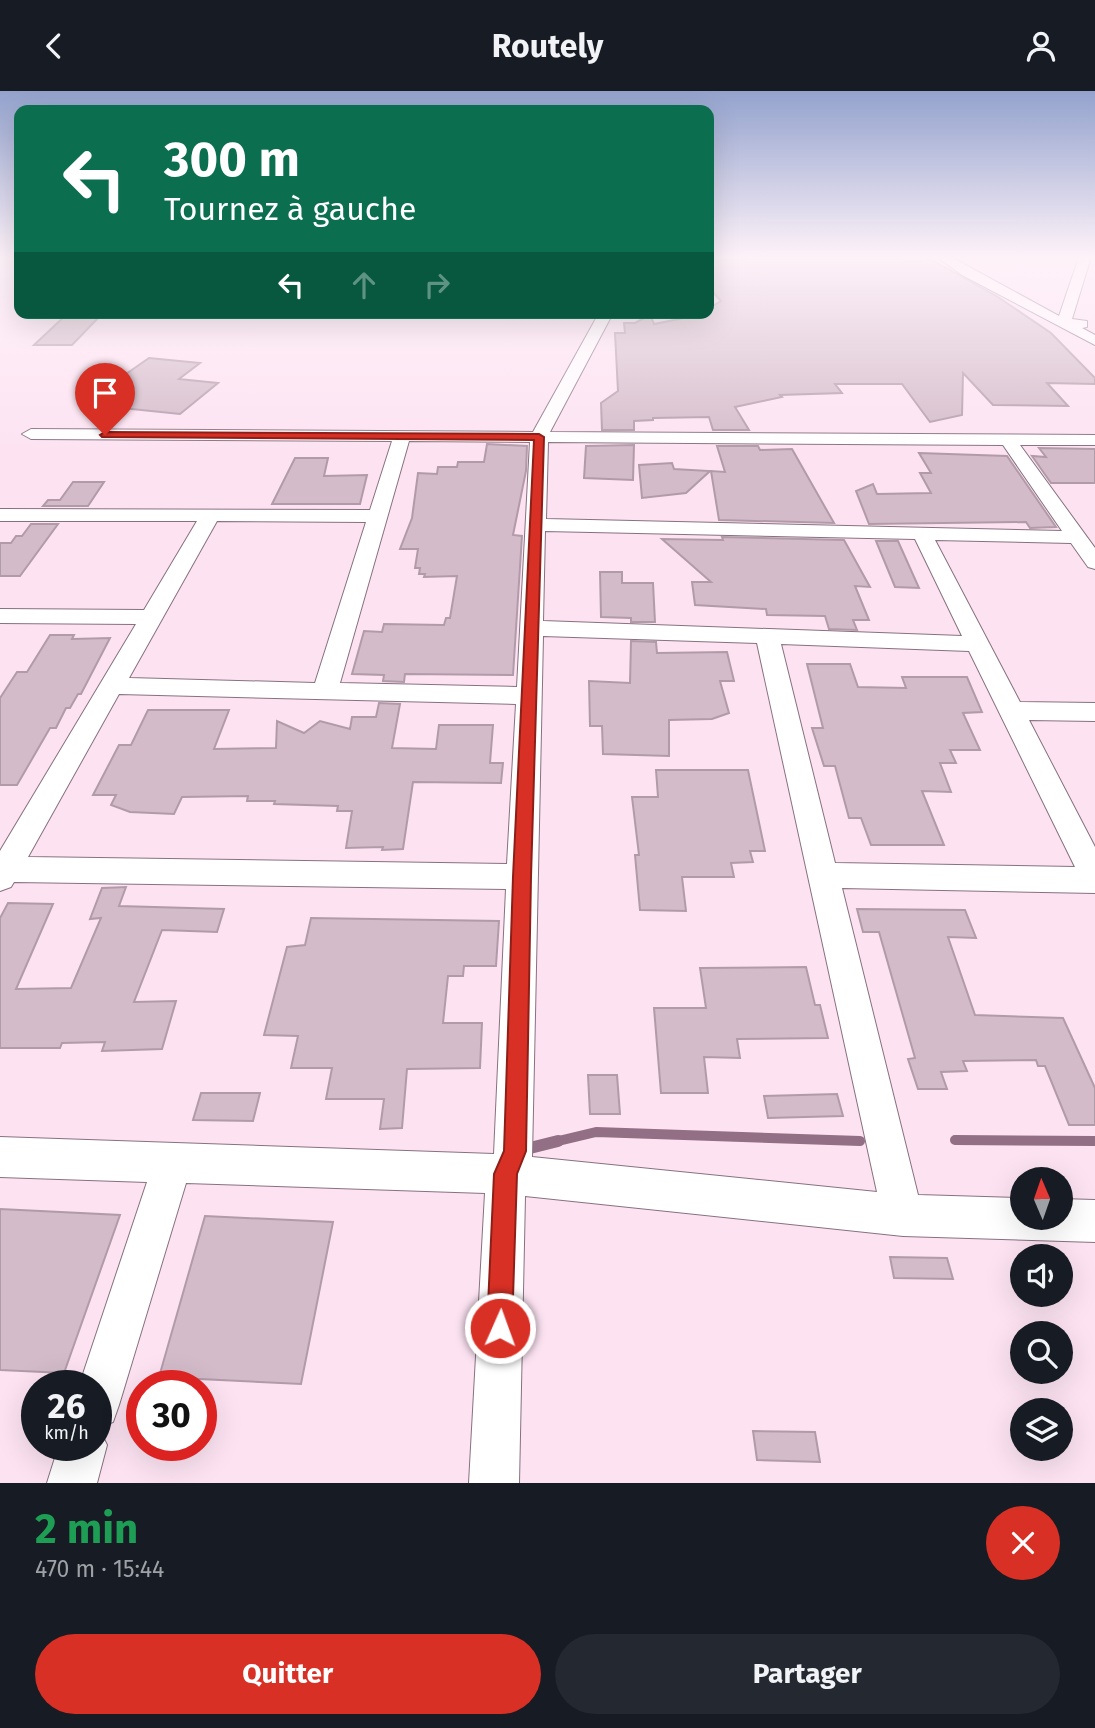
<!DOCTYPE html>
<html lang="fr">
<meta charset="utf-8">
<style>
:root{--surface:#171b24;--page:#242831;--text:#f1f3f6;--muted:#9ea1a6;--accent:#d93025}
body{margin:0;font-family:"Fira Sans",sans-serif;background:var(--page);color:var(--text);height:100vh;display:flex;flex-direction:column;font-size:26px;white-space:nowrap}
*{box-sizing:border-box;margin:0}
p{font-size:23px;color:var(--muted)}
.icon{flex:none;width:38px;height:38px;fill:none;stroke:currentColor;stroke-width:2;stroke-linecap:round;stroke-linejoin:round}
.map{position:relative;height:1392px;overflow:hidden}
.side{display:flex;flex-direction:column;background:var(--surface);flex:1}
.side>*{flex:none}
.guide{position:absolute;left:14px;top:14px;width:700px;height:214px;border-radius:14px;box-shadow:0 7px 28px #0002;background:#0b6e4f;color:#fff;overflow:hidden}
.needle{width:46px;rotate:358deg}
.buttons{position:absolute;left:1010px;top:1076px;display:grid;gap:14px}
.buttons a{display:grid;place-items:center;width:63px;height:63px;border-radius:50%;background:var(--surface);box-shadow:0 7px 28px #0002;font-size:35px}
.speed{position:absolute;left:21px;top:1279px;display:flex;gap:14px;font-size:35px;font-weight:700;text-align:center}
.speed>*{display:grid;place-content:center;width:91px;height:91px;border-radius:50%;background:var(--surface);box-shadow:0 7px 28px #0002;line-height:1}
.speed small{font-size:18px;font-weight:400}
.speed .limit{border:10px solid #d22;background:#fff;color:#111}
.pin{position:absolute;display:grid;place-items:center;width:60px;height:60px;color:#fff;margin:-72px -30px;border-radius:50% 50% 50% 0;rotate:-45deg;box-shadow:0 0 7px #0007}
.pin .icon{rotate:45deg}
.me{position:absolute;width:77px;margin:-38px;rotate:2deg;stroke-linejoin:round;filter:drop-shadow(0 0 5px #0008)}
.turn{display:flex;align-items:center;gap:24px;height:147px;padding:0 35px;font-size:32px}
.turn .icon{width:91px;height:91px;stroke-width:2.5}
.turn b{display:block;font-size:49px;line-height:60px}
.lanes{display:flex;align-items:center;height:66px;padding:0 35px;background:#0003;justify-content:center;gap:35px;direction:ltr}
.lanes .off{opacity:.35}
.round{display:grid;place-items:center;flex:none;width:74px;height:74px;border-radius:37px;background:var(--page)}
.overview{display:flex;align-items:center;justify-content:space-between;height:119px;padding:0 35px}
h1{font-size:42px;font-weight:700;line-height:52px;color:#1e9e55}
.action{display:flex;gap:14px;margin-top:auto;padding:14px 35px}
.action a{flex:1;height:80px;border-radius:42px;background:var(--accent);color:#fff;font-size:28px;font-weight:700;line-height:80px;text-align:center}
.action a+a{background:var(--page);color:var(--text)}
header{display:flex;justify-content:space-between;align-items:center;height:91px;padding:0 35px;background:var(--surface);font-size:32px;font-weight:700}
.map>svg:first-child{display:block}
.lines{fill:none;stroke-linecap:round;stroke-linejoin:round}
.stream-far1{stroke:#926f85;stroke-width:10}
.stream{stroke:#926f85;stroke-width:12}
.building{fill:#d3bbc9;stroke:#b29ba9;stroke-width:2}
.minor-casing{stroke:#87717f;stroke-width:2}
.minor{fill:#fff;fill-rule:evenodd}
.route{fill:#d93025;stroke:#8d1f18;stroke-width:2}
</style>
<header><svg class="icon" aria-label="back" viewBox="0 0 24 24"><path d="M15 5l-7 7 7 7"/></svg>Routely<svg class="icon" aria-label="person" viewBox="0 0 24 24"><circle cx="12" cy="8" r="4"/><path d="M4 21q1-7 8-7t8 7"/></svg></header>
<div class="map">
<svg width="1095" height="1392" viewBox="0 0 1095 1392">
<rect width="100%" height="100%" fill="#fde3f2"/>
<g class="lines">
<!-- stream-far1 -->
<g class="stream-far1">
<polyline points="955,1049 1095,1050"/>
<polyline points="550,1052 596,1041 860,1050"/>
</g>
<!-- stream -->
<polyline class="stream" points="522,1059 558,1050"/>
</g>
<!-- building -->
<g class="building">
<polygon points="750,166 900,166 906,171 932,169 998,206 1051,242 1095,287 1095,293 1047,292 1068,315 993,314 963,282 962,324 930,331 902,293 835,293 842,302 780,304 782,306 735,316 749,339 713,339 709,326 653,327 653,329 634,330 634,339 602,339 601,312 618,300 615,242 625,242 624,232 635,232 650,224 654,233 709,222 709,217 721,210 709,197 709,170 752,168"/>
<polygon points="68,222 103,222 72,254 34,254"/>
<polygon points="149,267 200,272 179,288 218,292 180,323 83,313"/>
<polygon points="487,353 527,355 526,380 513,444 522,445 513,584 405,583 404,591 383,590 384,584 352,583 364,540 382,541 384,533 444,534 446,527 450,527 457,485 424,486 425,483 419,483 420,477 415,477 418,458 400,458 412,427 418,382 437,383 438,376 457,376 458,371 484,371"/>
<polygon points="634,354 633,389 584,387 586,355"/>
<polygon points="717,355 758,355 760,359 792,358 834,432 719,429 711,380 725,381"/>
<polygon points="1039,357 1095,358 1095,392 1051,392 1032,365 1046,366"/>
<polygon points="919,362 1007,365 1056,436 1030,437 1026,431 869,433 856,400 873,393 877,403 931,402 920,382 931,382"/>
<polygon points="295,367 328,367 324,385 367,384 360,413 272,413"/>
<polygon points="672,372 674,378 710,380 686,402 642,407 639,374"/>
<polygon points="73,391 104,391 88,415 43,415 48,409 60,409"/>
<polygon points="31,433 58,433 20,485 0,485 0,452 11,452 16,445 22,445"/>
<polygon points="722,446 844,449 870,496 855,495 869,529 853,529 857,539 829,538 825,525 767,524 766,518 695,514 692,491 711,491 662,448 723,449"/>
<polygon points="876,450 898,450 919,497 895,496"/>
<polygon points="600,481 622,481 622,492 653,492 655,531 631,531 631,527 601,526"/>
<polygon points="50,544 74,544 72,548 110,547 81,603 78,603 70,617 66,617 56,637 50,637 17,694 0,694 0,607 17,581 27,581"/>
<polygon points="631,550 656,551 657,562 727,561 734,590 720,590 729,622 712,628 669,629 669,665 603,663 602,635 590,635 589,590 630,592"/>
<polygon points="807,573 850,573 858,596 906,597 902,586 967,586 982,621 963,622 980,659 950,659 956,672 940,672 951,701 922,700 944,754 871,754 861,727 849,727 835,675 824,675 812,637 823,637"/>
<polygon points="379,612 400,613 392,657 436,658 439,634 493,634 490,672 503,672 501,692 413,691 403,758 382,759 383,756 346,757 352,720 337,720 338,715 274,713 275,710 247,710 248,705 182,706 174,723 130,721 111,714 116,704 93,704 119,654 131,654 148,619 229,619 214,658 276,657 277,630 304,642 320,630 350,638 352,626 376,626"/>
<polygon points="656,679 748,679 765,760 750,760 753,771 731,772 734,786 682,786 686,820 640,819 635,764 639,764 632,706 658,706"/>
<polygon points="126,796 119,815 224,818 217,841 162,839 134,911 176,910 162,958 102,960 105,951 62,952 60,957 0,957 0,827 8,812 53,813 16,898 71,897 101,827 90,828 102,797"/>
<polygon points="857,818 965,819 976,847 948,846 975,924 1063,927 1095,997 1095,1034 1069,1034 1045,975 1038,975 1036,969 963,970 967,980 941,981 947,998 918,998 908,968 915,967 879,841 863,841"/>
<polygon points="311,827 499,830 496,875 464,875 463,885 448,885 443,932 482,932 480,977 407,978 402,1037 380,1038 384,1008 326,1008 332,977 291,977 298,945 264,944 287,856 305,854"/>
<polygon points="806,876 815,914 820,914 828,947 737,948 740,967 704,966 708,1002 661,1002 654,917 706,917 700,877"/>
<polygon points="588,984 617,984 620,1023 590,1023"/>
<polygon points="201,1002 260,1002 253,1030 193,1029"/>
<polygon points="837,1003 843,1025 768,1027 764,1005"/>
<polygon points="0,1118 120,1124 64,1282 0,1279"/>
<polygon points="205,1125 333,1131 301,1293 159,1286"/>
<polygon points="890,1166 947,1167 953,1188 894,1187"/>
<polygon points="753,1340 815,1341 820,1371 757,1369"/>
</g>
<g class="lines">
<defs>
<g id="minor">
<polygon points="937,166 951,166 1059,225 1079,166 1091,166 1072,228 1087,230 1087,236 1082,237 1095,244 1095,254 962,184"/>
<path d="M599,222h14l-63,119 545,3v10h-75l75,103v21l-7,-2 -17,-24 -136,-3 85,162 75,1v18l-66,-1 66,127v46l-253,-5 76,307 104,3v20h38v-19l35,1v42l-192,-6 -378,-40 -6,287h-50l16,-290 -299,-10 -67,222 -6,17 -15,5 9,18 -10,38h-50l12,-38h37v-59h-17l68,-204 -147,-5v-40l494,17 12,-265 -492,-7 -3,5 -11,4v-40l136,-227 -136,-1v-14l144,1 53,-89h-197v-12l370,1 22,-69 -361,-2 -9,-5 9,-5 502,3zM409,350l121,1 -13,245 -177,-4zM548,351l455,3 59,86 -516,-12zM217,430l149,1 -51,161 -186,-5zM545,440l370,8 47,97 -419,-15zM543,545l214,7 120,549 -345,-35zM781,553l188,7 106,216 -240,-4zM119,603l397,10 -9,160 -479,-7z"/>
</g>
</defs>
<!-- minor casing -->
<use href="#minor" class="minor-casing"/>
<!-- minor -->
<use href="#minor" class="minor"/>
</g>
<!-- sky -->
<linearGradient id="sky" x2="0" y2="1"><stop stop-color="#93a2cd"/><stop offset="0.46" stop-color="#fef2f9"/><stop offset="1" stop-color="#fef2f9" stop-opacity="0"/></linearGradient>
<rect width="1095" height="361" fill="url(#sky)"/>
<!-- route -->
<polygon class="route" points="105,341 539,343 544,346 531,786 526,1060 517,1083 512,1237 509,1246 500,1250 491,1246 487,1237 494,1083 504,1060 513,786 534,349 102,346 100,344"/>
</svg>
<div class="buttons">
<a><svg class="needle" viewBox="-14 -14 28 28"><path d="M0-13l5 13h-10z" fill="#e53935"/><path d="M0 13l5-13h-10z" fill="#9ea1a6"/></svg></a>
<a><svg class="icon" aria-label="sound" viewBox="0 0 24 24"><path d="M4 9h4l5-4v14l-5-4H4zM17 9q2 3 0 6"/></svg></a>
<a><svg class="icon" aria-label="search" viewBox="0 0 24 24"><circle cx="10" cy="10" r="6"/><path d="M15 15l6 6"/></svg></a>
<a><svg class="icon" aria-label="layers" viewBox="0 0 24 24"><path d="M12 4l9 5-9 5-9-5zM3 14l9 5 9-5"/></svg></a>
</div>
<div class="speed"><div>26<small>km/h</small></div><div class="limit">30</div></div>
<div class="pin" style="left:105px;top:344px;background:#d93025"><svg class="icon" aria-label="arrive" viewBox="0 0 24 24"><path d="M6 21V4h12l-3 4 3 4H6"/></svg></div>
<svg class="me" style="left:500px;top:1237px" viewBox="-20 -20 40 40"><circle r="17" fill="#d93025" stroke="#fff" stroke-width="3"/><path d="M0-11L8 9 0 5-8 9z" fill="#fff"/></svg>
<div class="guide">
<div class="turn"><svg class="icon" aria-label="left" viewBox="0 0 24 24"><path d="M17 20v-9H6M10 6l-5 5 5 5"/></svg><div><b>300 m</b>Tournez à gauche</div></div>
<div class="lanes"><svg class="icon" aria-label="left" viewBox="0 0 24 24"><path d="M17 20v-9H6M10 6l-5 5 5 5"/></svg><svg class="icon off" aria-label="ahead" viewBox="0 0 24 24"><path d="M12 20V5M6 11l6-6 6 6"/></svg><svg class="icon off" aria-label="right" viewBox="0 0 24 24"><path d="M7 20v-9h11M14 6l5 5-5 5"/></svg></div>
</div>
</div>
<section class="side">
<div class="overview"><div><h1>2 min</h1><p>470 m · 15:44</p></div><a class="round" style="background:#d93025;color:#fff"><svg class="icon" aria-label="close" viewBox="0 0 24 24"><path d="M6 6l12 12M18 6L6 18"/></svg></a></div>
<div class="action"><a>Quitter</a><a>Partager</a></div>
</section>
